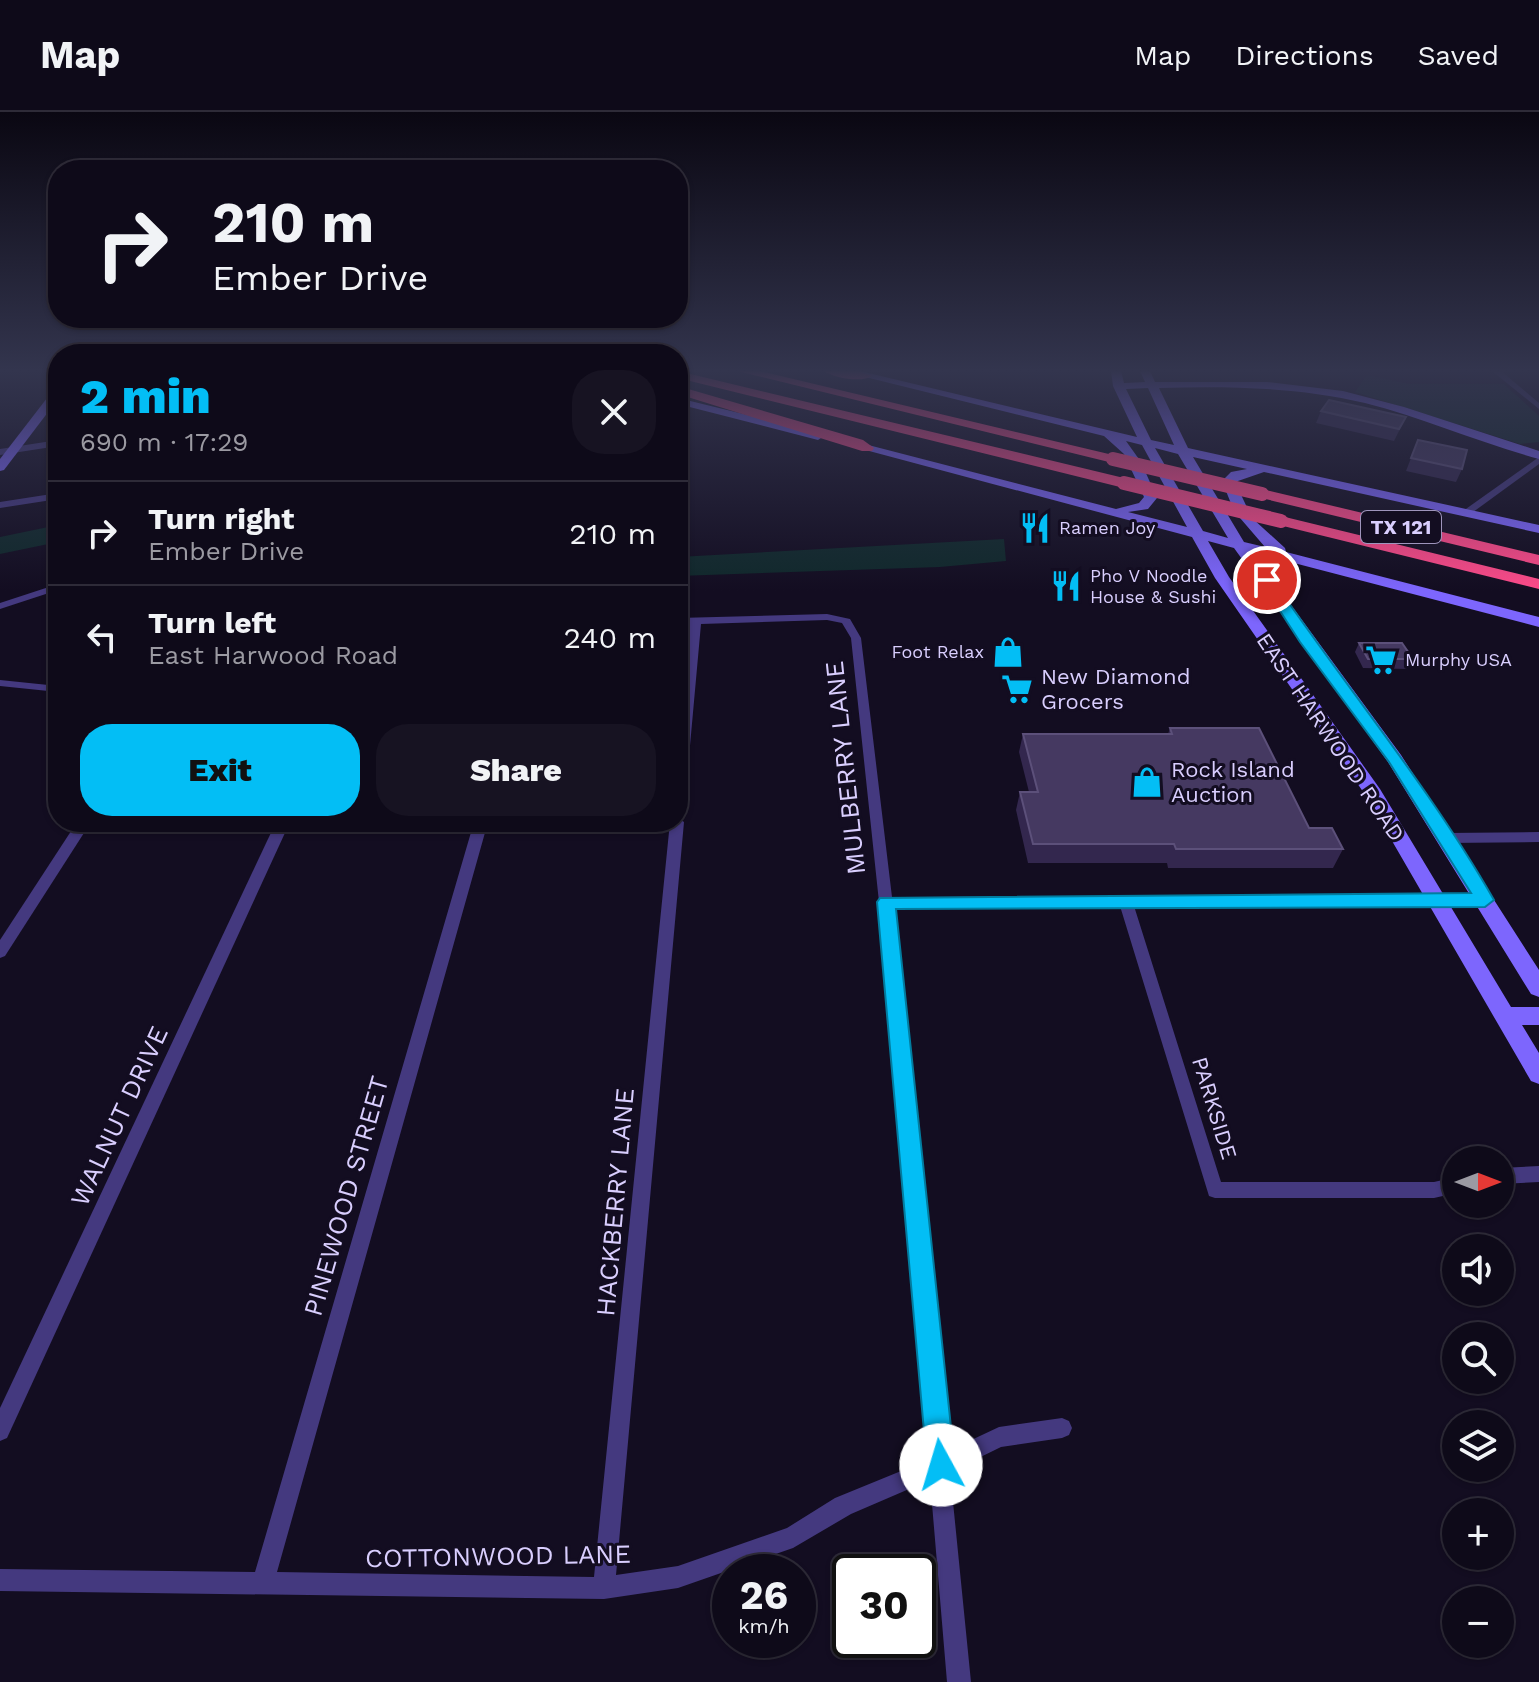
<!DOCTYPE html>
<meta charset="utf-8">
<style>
:root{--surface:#0e0a19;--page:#171322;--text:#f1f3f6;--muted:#9b9aa2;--line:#2e2b38;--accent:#03bef5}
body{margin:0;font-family:"Work Sans",sans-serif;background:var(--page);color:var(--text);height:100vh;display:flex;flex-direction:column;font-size:30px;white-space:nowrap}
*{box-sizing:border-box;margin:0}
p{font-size:26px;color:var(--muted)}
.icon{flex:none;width:44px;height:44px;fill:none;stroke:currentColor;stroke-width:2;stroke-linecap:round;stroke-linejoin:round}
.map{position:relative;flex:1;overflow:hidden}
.side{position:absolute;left:48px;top:232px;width:640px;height:488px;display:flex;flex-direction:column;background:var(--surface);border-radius:32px;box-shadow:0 2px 6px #0004,0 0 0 2px var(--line)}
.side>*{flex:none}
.hud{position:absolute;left:48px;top:48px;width:640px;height:168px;border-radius:32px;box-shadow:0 2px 6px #0004,0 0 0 2px var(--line);background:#0e0a19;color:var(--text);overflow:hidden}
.needle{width:52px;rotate:90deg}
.buttons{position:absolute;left:1442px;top:1034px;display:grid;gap:16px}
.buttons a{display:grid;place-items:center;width:72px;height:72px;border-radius:50%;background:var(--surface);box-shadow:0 2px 6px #0004,0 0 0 2px var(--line);font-size:40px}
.speed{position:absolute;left:712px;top:1442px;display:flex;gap:16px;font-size:40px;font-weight:700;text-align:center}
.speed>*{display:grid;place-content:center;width:104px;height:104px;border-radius:50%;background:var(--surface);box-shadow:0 2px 6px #0004,0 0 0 2px var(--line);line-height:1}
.speed small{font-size:20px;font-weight:400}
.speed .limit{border:4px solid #111;border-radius:12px;background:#fff;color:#111}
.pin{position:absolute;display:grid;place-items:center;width:68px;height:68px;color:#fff;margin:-34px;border:4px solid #fff;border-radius:50%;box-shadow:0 2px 8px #0007}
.me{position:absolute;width:88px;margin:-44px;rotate:354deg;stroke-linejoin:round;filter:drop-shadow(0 0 6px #0008)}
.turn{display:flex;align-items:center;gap:28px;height:168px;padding:0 32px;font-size:36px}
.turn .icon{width:104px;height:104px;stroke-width:2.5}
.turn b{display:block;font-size:56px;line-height:68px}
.round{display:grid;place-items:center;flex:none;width:84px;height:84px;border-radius:32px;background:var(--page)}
.head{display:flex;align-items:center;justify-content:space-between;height:136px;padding:0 32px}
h1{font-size:48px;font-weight:800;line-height:60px;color:var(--accent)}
.primary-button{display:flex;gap:16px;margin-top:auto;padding:16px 32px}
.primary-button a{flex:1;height:92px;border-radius:32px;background:var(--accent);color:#111;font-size:32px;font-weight:800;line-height:92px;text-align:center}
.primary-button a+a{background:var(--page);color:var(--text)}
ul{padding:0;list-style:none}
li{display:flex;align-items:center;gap:24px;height:104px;padding:0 32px;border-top:2px solid var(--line)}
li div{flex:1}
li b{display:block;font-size:30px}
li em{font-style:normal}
header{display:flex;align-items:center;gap:48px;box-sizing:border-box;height:112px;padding:0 40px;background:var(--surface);border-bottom:2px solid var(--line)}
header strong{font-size:38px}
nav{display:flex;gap:44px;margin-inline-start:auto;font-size:28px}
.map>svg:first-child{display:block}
.green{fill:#10282b}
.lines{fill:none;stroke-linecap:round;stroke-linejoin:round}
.street{fill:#44397f;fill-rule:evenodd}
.secondary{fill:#7d66fd;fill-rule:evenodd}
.highway{fill:#fd4a89;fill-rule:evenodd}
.highway-bridge{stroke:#fd4a89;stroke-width:14}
.wall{fill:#33274e}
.building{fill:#453961;stroke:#5c507a;stroke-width:2}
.route{fill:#03bef5;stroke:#027c9f;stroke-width:2}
.labels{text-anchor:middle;stroke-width:6;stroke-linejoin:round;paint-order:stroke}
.far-poi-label{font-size:18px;fill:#d9cefe;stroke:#130d21;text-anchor:start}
.shield{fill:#130d21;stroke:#9e94bc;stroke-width:2}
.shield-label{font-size:20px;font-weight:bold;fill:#d9cefe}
.poi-label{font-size:22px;fill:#d9cefe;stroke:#130d21;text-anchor:start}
.street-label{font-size:22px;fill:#d9cefe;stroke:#130d21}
.near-street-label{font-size:26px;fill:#d9cefe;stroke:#130d21}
</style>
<header>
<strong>Map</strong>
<nav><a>Map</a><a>Directions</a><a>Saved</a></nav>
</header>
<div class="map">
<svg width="1539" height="1570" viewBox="0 0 1539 1570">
<rect width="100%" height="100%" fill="#130d21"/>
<!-- green -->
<g class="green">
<polygon points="1367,263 1409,272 1504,272 1539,304 1539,330 1520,332 1355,280"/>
<polygon points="58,413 58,430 0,442 0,425"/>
<polygon points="1004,427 1006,449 940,455 678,464 678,445"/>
</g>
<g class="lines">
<!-- street -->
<g class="street">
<polygon points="1492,259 1501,259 1539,291 1539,297"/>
<polygon points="58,328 58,334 0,343 0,337"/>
<polygon points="1539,345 1539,352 1469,403 1463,403 1463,399"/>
<polygon points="58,381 58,387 0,396 0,390"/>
<polygon points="58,472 58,478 0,497 0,491"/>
<polygon points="827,502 850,507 861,526 892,785 1490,784 1492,788 1490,792 1485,793 1134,794 1221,1070 1434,1070 1456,1065 1456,1081 1434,1086 1215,1086 1209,1084 1120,794 894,795 948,1339 999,1315 1062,1306 1069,1309 1072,1316 1069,1323 1062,1326 1001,1335 950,1360 971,1570 947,1570 930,1368 851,1402 793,1436 678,1476 604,1487 0,1479 0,1457 255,1460 474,710 488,710 277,1460 594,1465 670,710 678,710 678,706 684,710 616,1463 678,1454 787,1416 835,1386 928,1348 879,790 851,526 842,511 827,508 701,512 684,700 678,704 678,635 690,512 678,512 678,506"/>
<polygon points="0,568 58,574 58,580 0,574"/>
<polygon points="77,710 91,710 5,844 0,846 0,828"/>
<polygon points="276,710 290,710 7,1326 0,1329 0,1296"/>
<polygon points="1539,720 1539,730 1446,731 1439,726 1446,721"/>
<polygon points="1539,1054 1539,1070 1500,1072 1500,1056"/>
</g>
<!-- secondary -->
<g class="secondary">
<path d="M841,259h19l277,66 -24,-51 -2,-15h10l3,12 21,-1 -5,-11h10l5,11h112l76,9 61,16 135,44v8c-59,-16 -115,-41 -174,-56 -68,-16 -137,-17 -206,-15l29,60 351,77v8l-275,-61 -29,10 17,36 33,30 1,4 253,65v10l-287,-75 149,203 138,215v27l-8,-3 -143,-232 -154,-214 -26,-7 21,36 151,212 131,218h28v18h-17l17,28v31l-8,-3 -165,-285 -151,-218 -23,-41 -349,-93 6,-4 267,69 23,-6 5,-6 -20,-43 -20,-18zM1148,276l26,57 -23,-5 -25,-51zM1126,329l16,4 45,82 -59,-15 20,-3 9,-11 -16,-36zM1155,336l23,6 50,84 -25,-7zM1193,345l54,12 -16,3 -9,9 12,30 31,36 -21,-5z"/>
<polygon points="58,276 58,287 4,358 0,359 0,347 54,277"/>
<polygon points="678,286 822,321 824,324 818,328 678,292"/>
</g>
<!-- highway -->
<g class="highway">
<polygon points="678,259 1124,366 1132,371 1124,376 678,266"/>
<polygon points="737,259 760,259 1113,343 1120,347 1113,351"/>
<path d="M824,259h34l14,5c-10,7 -38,2 -48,-5z"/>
<polygon points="678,274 863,328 874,336 872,339 862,339 678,282"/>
<polygon points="1262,377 1539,443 1539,453 1257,385 1254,382"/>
<polygon points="1281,404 1539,467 1539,477 1275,412 1273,409"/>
</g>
<!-- highway-bridge -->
<g class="highway-bridge">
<polyline points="1113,347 1262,382"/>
<polyline points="1124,371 1281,409"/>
</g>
</g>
<!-- wall -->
<g class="wall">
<polygon points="1321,299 1406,305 1394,329 1316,311"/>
<polygon points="1418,328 1462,357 1456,370 1406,359"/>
<polygon points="1359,531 1413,547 1408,557 1363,556 1355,540"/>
<polygon points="1170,616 1309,716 1343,737 1333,756 1168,756 1167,751 1028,751 1016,698 1020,680 1029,680 1019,640 1023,622 1168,622"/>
</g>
<!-- building -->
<g class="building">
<polygon points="1329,288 1406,305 1399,317 1321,299"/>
<polygon points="1418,328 1467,338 1462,357 1411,346"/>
<polygon points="1359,531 1402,531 1413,547 1368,547"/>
<polygon points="1170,616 1259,616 1309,716 1332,716 1343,737 1176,737 1174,732 1033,732 1020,680 1038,680 1023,622 1172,622"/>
</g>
<!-- sky -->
<linearGradient id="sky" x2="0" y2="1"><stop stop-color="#0a0712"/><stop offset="0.54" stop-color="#33354e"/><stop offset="1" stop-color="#33354e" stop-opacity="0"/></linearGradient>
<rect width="1539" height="479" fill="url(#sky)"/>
<!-- route -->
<path class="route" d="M1262,465h9c73,108 158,209 223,323l-9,7 -589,2 59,556 -4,10 -10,4 -10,-4 -4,-10 -50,-563 3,-4 591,-5 -82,-131 -89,-120 -40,-62z"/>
<!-- icons -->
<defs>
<symbol id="restaurant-bare" viewBox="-9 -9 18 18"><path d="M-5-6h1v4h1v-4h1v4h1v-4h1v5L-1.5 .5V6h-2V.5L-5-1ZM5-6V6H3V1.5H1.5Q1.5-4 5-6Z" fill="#03bef5" stroke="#130d21" stroke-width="2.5" paint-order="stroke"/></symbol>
<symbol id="shop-bare" viewBox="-9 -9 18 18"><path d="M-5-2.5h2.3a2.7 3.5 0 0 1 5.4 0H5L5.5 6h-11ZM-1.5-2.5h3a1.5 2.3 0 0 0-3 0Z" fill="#03bef5" stroke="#130d21" stroke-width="2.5" paint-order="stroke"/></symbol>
<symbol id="supermarket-bare" viewBox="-9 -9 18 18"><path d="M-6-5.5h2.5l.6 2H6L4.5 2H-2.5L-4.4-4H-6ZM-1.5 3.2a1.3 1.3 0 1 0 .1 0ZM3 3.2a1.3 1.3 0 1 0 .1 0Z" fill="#03bef5" stroke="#130d21" stroke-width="2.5" paint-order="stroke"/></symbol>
</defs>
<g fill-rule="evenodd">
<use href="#restaurant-bare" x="1013" y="394" width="44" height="44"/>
<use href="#restaurant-bare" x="1044" y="452" width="44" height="44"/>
<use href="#shop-bare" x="986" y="518" width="44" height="44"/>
<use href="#supermarket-bare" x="1359" y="526" width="44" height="44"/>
<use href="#supermarket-bare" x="995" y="555" width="44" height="44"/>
<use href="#shop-bare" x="1125" y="648" width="44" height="44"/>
</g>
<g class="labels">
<!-- far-poi labels -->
<g class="far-poi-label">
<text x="1059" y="422">Ramen Joy</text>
<text x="1090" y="470">Pho V Noodle<tspan x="1090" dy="21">House &amp; Sushi</tspan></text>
<text x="984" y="546" text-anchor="end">Foot Relax</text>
<text x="1405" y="554">Murphy USA</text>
</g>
<!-- shield labels -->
<rect class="shield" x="1361" y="399" width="80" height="32" rx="6"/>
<g class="shield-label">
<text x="1401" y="422">TX 121</text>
</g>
<!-- poi labels -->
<g class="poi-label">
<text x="1041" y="572">New Diamond<tspan x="1041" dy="25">Grocers</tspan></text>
<text x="1171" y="665">Rock Island<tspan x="1171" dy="25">Auction</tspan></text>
</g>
<!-- street labels -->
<g class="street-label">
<text transform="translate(1331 625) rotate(56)" y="8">EAST HARWOOD ROAD</text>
<text transform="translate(1215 996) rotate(73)" y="8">PARKSIDE</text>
</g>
<!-- near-street labels -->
<g class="near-street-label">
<text transform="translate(845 656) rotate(-96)" y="9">MULBERRY LANE</text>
<text transform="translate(119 1004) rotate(-65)" y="9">WALNUT DRIVE</text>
<text transform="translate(346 1084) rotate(-74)" y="9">PINEWOOD STREET</text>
<text transform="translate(615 1090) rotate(-85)" y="9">HACKBERRY LANE</text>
<text transform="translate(498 1444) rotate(-1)" y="9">COTTONWOOD LANE</text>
</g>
</g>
</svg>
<div class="buttons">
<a><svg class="needle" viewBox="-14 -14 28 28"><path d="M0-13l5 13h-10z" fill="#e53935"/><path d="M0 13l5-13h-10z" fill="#9b9aa2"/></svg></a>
<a><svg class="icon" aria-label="sound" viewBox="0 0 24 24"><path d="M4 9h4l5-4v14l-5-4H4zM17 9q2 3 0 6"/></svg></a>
<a><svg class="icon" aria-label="search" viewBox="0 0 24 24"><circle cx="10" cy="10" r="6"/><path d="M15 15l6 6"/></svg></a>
<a><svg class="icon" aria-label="layers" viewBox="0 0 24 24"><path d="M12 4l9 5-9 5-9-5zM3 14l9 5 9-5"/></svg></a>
<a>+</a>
<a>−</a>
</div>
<div class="speed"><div>26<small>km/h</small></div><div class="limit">30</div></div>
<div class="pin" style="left:1267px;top:468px;background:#d93025"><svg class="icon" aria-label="arrive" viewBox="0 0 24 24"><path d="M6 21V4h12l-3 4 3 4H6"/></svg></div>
<svg class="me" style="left:941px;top:1353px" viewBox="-20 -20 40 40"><circle r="19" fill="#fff"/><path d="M0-13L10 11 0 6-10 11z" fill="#03bef5"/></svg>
<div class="hud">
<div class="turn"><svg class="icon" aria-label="right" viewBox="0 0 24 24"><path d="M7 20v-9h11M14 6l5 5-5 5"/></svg><div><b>210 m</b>Ember Drive</div></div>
</div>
<section class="side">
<div class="head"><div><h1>2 min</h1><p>690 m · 17:29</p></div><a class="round"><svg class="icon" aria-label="close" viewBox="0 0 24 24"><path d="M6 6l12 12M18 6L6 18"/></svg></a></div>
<ul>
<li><svg class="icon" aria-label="right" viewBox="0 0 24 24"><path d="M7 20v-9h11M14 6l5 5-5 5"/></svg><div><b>Turn right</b><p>Ember Drive</p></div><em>210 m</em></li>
<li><svg class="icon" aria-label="left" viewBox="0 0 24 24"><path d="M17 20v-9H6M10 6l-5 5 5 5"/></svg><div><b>Turn left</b><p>East Harwood Road</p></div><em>240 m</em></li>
</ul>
<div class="primary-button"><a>Exit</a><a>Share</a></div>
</section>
</div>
